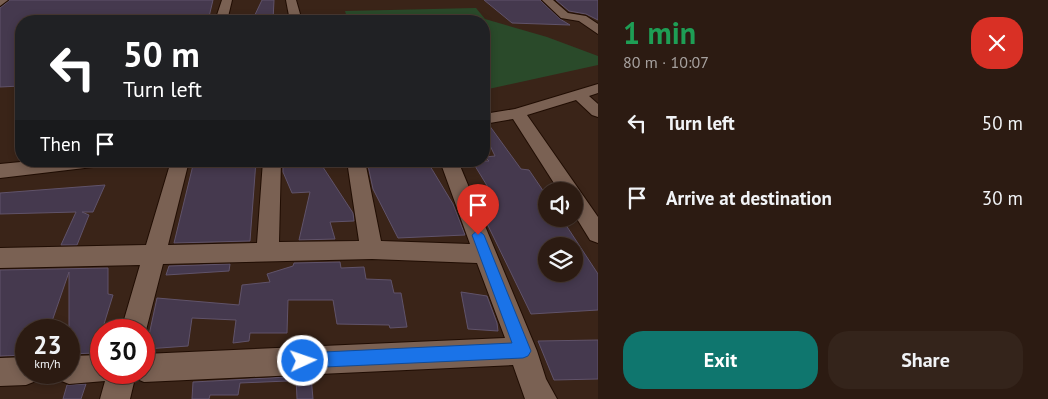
<!DOCTYPE html>
<meta charset="utf-8">
<style>
:root{--surface:#2c1b12;--page:#34241b;--text:#f1f3f6;--muted:#a6a19f;--line:#483932;--accent:#0f766e}
body{margin:0;font-family:"PT Sans",sans-serif;background:var(--page);color:var(--text);height:100vh;display:flex;flex-direction:column;font-size:19px;white-space:nowrap}
*{box-sizing:border-box;margin:0}
p{font-size:16px;color:var(--muted)}
.icon{flex:none;width:28px;height:28px;fill:none;stroke:currentColor;stroke-width:2;stroke-linecap:round;stroke-linejoin:round}
.map{position:relative;flex:1;overflow:hidden}
.panel{display:flex;flex-direction:column;background:var(--surface);width:450px}
.panel>*{flex:none}
.top-card{position:absolute;left:15px;top:15px;width:475px;height:152px;border-radius:20px;box-shadow:0 2px 8px #0003,0 0 0 1px var(--line);background:#202124;color:#fff;overflow:hidden}
.tools{position:absolute;left:538px;top:182px;display:grid;gap:10px}
.tools a{display:grid;place-items:center;width:45px;height:45px;border-radius:50%;background:var(--surface);box-shadow:0 2px 8px #0003,0 0 0 1px var(--line);font-size:25px}
.speed{position:absolute;left:15px;top:319px;display:flex;gap:10px;font-size:25px;font-weight:700;text-align:center}
.speed>*{display:grid;place-content:center;width:65px;height:65px;border-radius:50%;background:var(--surface);box-shadow:0 2px 8px #0003,0 0 0 1px var(--line);line-height:1}
.speed small{font-size:12px;font-weight:400}
.speed .limit{border:8px solid #d22;background:#fff;color:#111}
.pin{position:absolute;display:grid;place-items:center;width:42px;height:42px;color:#fff;margin:-51px -21px;border-radius:50% 50% 50% 0;rotate:-45deg;box-shadow:0 0 5px #0007}
.pin .icon{rotate:45deg}
.me{position:absolute;width:55px;margin:-28px;rotate:87deg;stroke-linejoin:round;filter:drop-shadow(0 0 4px #0008)}
.turn{display:flex;align-items:center;gap:18px;height:105px;padding:0 25px;font-size:22px}
.turn .icon{width:65px;height:65px;stroke-width:2.5}
.turn b{display:block;font-size:35px;line-height:42px}
.then{display:flex;align-items:center;height:48px;padding:0 25px;background:#0003;gap:10px;font-size:19px}
.round{display:grid;place-items:center;flex:none;width:52px;height:52px;border-radius:20px;background:var(--page)}
.overview{display:flex;align-items:center;justify-content:space-between;height:85px;padding:0 25px}
h1{font-size:30px;font-weight:600;line-height:38px;color:#1e9e55}
.action{display:flex;gap:10px;margin-top:auto;padding:10px 25px}
.action a{flex:1;height:58px;border-radius:20px;background:var(--accent);color:#fff;font-size:20px;font-weight:600;line-height:58px;text-align:center}
.action a+a{background:var(--page);color:var(--text)}
ul{padding:0;list-style:none}
li{display:flex;align-items:center;gap:15px;height:75px;padding:0 25px}
li div{flex:1}
li b{display:block;font-size:19px}
li em{font-style:normal}
main{display:flex;flex:1;min-height:0}
.map>svg:first-child{display:block}
.green{fill:#2a4a2a}
.building{fill:#45394e;stroke:#60536a;fill-rule:evenodd}
.lines{fill:none;stroke-linecap:round;stroke-linejoin:round}
.minor-casing{stroke:#200d03;stroke-width:2}
.minor{fill:#7a6153;fill-rule:evenodd}
.route{fill:#1a73e8;stroke:#114b97}
</style>
<main>
<div class="map">
<svg width="598" height="399" viewBox="0 0 598 399">
<rect width="100%" height="100%" fill="#3a2418"/>
<!-- green -->
<polygon class="green" points="476,8 485,19 547,37 598,56 598,65 484,90 484,21 348,21 345,11"/>
<!-- building -->
<g class="building">
<polygon points="10,0 213,0 208,21 21,21 21,86 0,87 0,8"/>
<polygon points="262,0 274,0 273,21 252,21"/>
<polygon points="484,0 540,0 560,19 570,25 512,23"/>
<polygon points="556,0 598,0 598,20 586,14 569,11"/>
<path d="M489,125l32,44 8,1 17,25v24h16l36,55v36l-67,4 -54,-111 20,-1 -25,-41h17l-4,-4 10,-1 -11,-23v-5zM546,246h28v28h-28z"/>
<polygon points="194,161 256,161 250,241 174,243"/>
<polygon points="283,161 319,161 353,213 354,221 330,222 335,239 299,240 310,192 292,193 283,172"/>
<polygon points="367,161 427,161 453,204 465,235 398,238 373,189"/>
<polygon points="105,185 93,212 82,212 89,215 77,245 61,245 76,212 0,214 0,193"/>
<polygon points="340,262 341,268 364,267 366,279 391,280 394,293 401,293 407,327 390,328 389,325 337,324 333,300 288,300 287,333 250,333 249,341 233,343 236,320 192,318 188,346 146,349 157,298 239,305 242,285 270,282 267,274 293,266 294,263"/>
<polygon points="230,264 229,271 166,275 169,266"/>
<polygon points="108,268 108,294 113,295 95,353 69,354 69,272 49,330 26,330 26,355 0,356 0,270"/>
<polygon points="461,292 487,296 497,323 498,331 468,329"/>
<polygon points="598,340 598,379 554,380 538,341"/>
<polygon points="311,376 313,399 297,399 296,377"/>
<polygon points="288,377 288,381 240,383 238,395 210,395 209,399 192,399 193,382"/>
<polygon points="86,384 81,399 63,399 67,385"/>
</g>
<g class="lines">
<defs>
<g id="minor">
<polygon points="0,0 8,0 0,6"/>
<polygon points="222,0 232,0 227,21 215,21"/>
<polygon points="286,0 296,0 302,21 290,21"/>
<polygon points="542,0 553,0 568,13 586,16 598,24 598,34 579,21 561,18"/>
<polygon points="598,84 598,93 589,96 598,104 598,117 592,115 576,100 527,115 598,217 598,243 590,240 574,214 574,191 559,191 513,119 484,124 484,114 515,109"/>
<polygon points="31,161 102,161 99,165 93,167 0,178 0,164"/>
<polygon points="171,161 189,161 168,245 257,243 263,161 281,161 279,242 359,241 347,161 365,161 381,241 470,244 440,161 458,161 537,351 546,379 557,399 525,399 513,365 144,382 135,378 130,399 100,399 105,381 69,384 59,380 56,372 69,372 69,356 101,355 101,372 144,372 144,354 505,338 477,263 372,259 163,264 144,338 144,330 121,330 140,265 0,268 0,248 146,245"/>
<polygon points="26,357 26,372 39,372 36,381 26,385 0,386 0,358"/>
</g>
</defs>
<!-- minor casing -->
<use href="#minor" class="minor-casing"/>
<!-- minor -->
<use href="#minor" class="minor"/>
</g>
<!-- route -->
<polygon class="route" points="478,230 484,235 531,351 528,356 523,358 303,368 298,366 296,361 298,355 303,353 512,343 472,235"/>
</svg>
<div class="tools">
<a><svg class="icon" aria-label="sound" viewBox="0 0 24 24"><path d="M4 9h4l5-4v14l-5-4H4zM17 9q2 3 0 6"/></svg></a>
<a><svg class="icon" aria-label="layers" viewBox="0 0 24 24"><path d="M12 4l9 5-9 5-9-5zM3 14l9 5 9-5"/></svg></a>
</div>
<div class="speed"><div>23<small>km/h</small></div><div class="limit">30</div></div>
<div class="pin" style="left:478px;top:235px;background:#d93025"><svg class="icon" aria-label="arrive" viewBox="0 0 24 24"><path d="M6 21V4h12l-3 4 3 4H6"/></svg></div>
<svg class="me" style="left:303px;top:361px" viewBox="-20 -20 40 40"><circle r="17" fill="#1a73e8" stroke="#fff" stroke-width="3"/><path d="M0-11L8 9 0 5-8 9z" fill="#fff"/></svg>
<div class="top-card">
<div class="turn"><svg class="icon" aria-label="left" viewBox="0 0 24 24"><path d="M17 20v-9H6M10 6l-5 5 5 5"/></svg><div><b>50 m</b>Turn left</div></div>
<div class="then">Then<svg class="icon" aria-label="arrive" viewBox="0 0 24 24"><path d="M6 21V4h12l-3 4 3 4H6"/></svg></div>
</div>
</div>
<section class="panel">
<div class="overview"><div><h1>1 min</h1><p>80 m · 10:07</p></div><a class="round" style="background:#d93025;color:#fff"><svg class="icon" aria-label="close" viewBox="0 0 24 24"><path d="M6 6l12 12M18 6L6 18"/></svg></a></div>
<ul>
<li><svg class="icon" aria-label="left" viewBox="0 0 24 24"><path d="M17 20v-9H6M10 6l-5 5 5 5"/></svg><div><b>Turn left</b></div><em>50 m</em></li>
<li><svg class="icon" aria-label="arrive" viewBox="0 0 24 24"><path d="M6 21V4h12l-3 4 3 4H6"/></svg><div><b>Arrive at destination</b></div><em>30 m</em></li>
</ul>
<div class="action"><a>Exit</a><a>Share</a></div>
</section>
</main>
